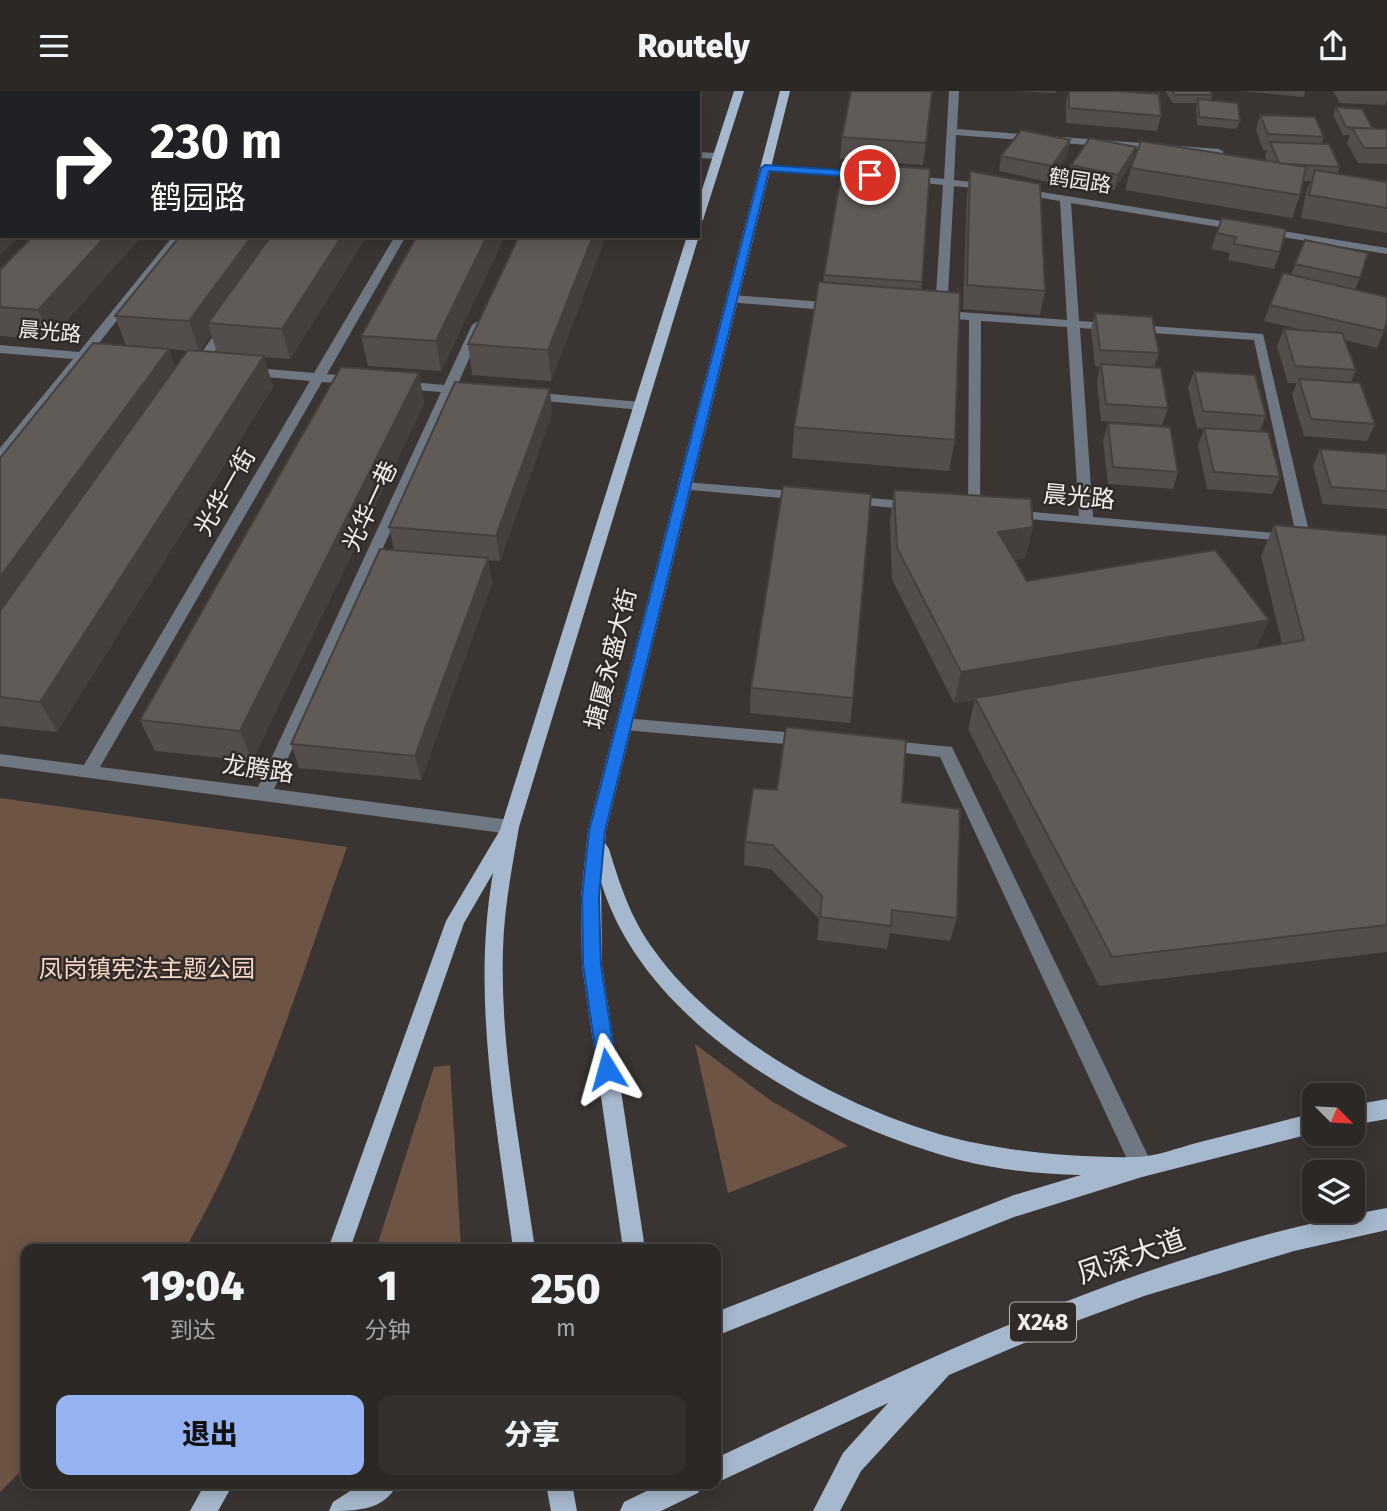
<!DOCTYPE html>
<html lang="zh">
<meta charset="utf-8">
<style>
:root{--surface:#2c2826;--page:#34302e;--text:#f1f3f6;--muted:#a6a6a7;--line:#484443;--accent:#95b2f1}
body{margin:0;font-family:"Fira Sans","Noto Sans SC",sans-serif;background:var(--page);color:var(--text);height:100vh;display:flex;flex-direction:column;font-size:26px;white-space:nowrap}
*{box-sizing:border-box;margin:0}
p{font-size:23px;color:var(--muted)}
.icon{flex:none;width:38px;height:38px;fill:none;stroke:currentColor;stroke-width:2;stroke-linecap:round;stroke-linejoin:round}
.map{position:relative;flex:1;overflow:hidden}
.details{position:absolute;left:21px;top:1153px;width:700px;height:245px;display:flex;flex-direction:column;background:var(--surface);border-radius:14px;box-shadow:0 4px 18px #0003,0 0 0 2px var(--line)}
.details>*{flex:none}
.hud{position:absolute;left:0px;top:0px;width:700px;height:147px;box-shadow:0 4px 18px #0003,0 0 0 2px var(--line);background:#202124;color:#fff;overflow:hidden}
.needle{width:46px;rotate:114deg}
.buttons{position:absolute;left:1302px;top:992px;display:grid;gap:14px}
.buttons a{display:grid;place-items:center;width:63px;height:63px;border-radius:14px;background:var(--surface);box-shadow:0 4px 18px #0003,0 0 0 2px var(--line);font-size:35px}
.pin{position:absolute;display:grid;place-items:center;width:60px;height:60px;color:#fff;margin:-30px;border:4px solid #fff;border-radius:50%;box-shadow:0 2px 7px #0007}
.me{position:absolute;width:77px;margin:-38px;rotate:352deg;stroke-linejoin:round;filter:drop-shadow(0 0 5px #0008)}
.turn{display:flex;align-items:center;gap:24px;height:147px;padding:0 35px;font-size:32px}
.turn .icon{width:91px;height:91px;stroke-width:2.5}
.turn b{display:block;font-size:49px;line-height:60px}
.eta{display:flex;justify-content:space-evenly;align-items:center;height:119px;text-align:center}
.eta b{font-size:42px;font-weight:800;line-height:49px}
.action{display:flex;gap:14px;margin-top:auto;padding:14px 35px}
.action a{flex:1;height:80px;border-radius:14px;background:var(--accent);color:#111;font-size:28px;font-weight:800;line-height:80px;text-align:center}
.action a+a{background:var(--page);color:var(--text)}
header{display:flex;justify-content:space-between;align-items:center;height:91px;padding:0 35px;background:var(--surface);font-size:32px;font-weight:800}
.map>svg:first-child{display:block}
.green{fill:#6e5445}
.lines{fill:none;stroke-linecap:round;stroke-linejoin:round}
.minor{fill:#6f7782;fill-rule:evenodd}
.major{fill:#a6b8cd;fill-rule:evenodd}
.wall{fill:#534e4c;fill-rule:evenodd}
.shaded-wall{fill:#44403e}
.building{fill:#615b58;stroke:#44403e;stroke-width:2}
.route{fill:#1a73e8;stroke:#114b97;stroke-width:2}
.labels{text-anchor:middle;stroke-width:5;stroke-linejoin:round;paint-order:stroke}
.far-street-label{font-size:21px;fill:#f0edeb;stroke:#302b28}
.shield{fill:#302b28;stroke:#b6b3b0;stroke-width:2}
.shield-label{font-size:23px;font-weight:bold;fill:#f0edeb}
.street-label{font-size:24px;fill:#f0edeb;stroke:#302b28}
.park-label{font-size:24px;fill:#f8d7c6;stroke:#302b28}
.near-street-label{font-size:28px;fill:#f0edeb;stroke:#302b28}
</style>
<header><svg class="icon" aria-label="menu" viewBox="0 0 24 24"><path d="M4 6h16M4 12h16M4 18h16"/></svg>Routely<svg class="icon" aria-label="share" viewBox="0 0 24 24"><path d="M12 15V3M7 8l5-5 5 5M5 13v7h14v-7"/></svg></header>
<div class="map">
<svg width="1387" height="1420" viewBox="0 0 1387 1420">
<rect width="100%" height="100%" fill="#3a3532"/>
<!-- green -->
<g class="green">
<path d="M0,707l347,49c-48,136 -90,276 -162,402h-159v217l-26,26z"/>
<polygon points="695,953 770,1009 848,1055 728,1102"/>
<polygon points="450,974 461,1158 376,1158 434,976"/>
</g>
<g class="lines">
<!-- minor -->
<g class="minor">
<polygon points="98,0 108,0 96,2"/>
<polygon points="509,0 519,0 508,2"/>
<path d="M949,0h10l-2,38 262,20 5,3 -5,3 -263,-20 -2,45 36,4 5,3 -5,3 -36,-4 -7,125 120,9 -7,-119 -47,-8 -1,-2 5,-3 370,60v6l-316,-51 8,118 184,13 48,206 -2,3 -304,-26v-6l5,-1 69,6 -12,-189 -86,-6 -1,190 -7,4 -5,-1 1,-194 -34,-2 -6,-4 6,-4 8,-125 -37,-4 -5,-3 5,-3 38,4zM1080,237l174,12 42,195 -203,-18z"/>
<polygon points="698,61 718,62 723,65 718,68 698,67"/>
<polygon points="765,74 864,81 869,84 864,87 761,79 761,75"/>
<polygon points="173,145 184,145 91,262 111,264 111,270 85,269 5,369 0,370 0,357 73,268 0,262 0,254 79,261"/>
<polygon points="395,145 406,145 327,283 358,286 364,290 358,294 322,291 100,676 258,696 441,301 400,298 394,294 400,290 444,294 472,234 478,230 484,234 457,295 473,296 479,300 473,304 453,302 274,698 510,729 516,731 519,736 516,741 510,743 0,675 0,663 84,674 310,290 247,284 241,280 247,276 314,282"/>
<polygon points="732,204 837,212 843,216 837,220 728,211 726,208"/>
<polygon points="227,230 233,234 199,283 191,283 191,277 223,231"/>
<polygon points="529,301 641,311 648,315 641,319 524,308 524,302"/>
<polygon points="684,391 805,401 812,405 805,409 679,398 677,395"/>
<polygon points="847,405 916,411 923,415 916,419 842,412 842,406"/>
<polygon points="624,627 808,643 816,649 808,655 624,639 616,633"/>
<polygon points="882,649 952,656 1150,1069 1153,1076 1150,1083 1142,1086 1134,1083 940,666 876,659 874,655"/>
</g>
<!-- major -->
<g class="major">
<polygon points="734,0 744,0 703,129 698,132 698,111"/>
<path d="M780,0h10l-184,740 -1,12 4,6c11,36 22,70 45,101 66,94 216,173 327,194 51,10 106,14 158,13 18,-1 39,-9 57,-14 39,-10 79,-20 118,-30v20l-172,44 -128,40 -298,119v-24l298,-117 67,-20c-41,-1 -82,-5 -121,-15 -137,-36 -316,-134 -359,-278l1,83 43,284h-22l-41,-284 -1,-68 7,-66z"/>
<path d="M687,145h12l-180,591c-7,41 -15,81 -16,123 -3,100 18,200 32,299h-22c-16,-125 -42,-251 -20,-376l-29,50 -114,326h-22l118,-328 54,-91z"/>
<polygon points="1387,1008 1387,1028 1353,1034 1353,1014"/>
<path d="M1387,1117v22l-93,21 -150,45 -73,27 -122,52 -88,96 -21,40h-27l30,-58 45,-50 -172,80v-25c215,-101 435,-209 671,-250z"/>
<polygon points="205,1393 233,1393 218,1420 190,1420"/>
<path d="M361,1393h36c-12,27 -43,27 -68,27l4,-9z"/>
<polygon points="546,1393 572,1393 577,1420 551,1420"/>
<polygon points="661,1393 702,1393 698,1402 661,1420 620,1420 624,1411"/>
</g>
</g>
<!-- wall -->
<g class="wall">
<polygon points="199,0 236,0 234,2 216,2"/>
<polygon points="242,0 392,0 390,2 242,2"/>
<polygon points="1018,0 1056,0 1056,2"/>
<polygon points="1069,0 1115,0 1161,25 1157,40 1066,32 1066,11"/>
<polygon points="1165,0 1210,0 1212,4 1211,9 1240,30 1237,38 1197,34 1196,16 1197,12 1173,12"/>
<polygon points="1242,0 1305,0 1304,6"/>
<polygon points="1333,0 1387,0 1387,8 1385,14 1340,12"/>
<polygon points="1336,16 1373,38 1387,38 1387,73 1358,72 1347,52 1350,44 1343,44 1333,24"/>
<polygon points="1260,24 1324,46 1322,53 1340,76 1337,83 1387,91 1387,142 1301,127 1306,101 1311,90 1303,90 1300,104 1292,127 1125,99 1131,77 1267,70 1265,66 1267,59 1263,59 1256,39"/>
<polygon points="842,46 926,52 923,74 840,68"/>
<polygon points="1070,49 1067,65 1048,91 999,80 1001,65"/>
<polygon points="1136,56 1132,71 1114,99 1068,90 1071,74"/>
<polygon points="970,80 1045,200 1040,224 963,218 967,103"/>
<polygon points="1222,127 1280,161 1274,178 1228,169 1230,162 1211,158"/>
<polygon points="33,145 50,249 0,245 0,179"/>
<path d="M180,145h187l-77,123 -26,-2 9,30 -216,345 -57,-6v-268l126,-112 -11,-30zM211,243l6,19 -18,-2zM169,258l18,2 -12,17z"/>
<polygon points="417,145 505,145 441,280 368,275 361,245"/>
<polygon points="606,145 551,290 472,284 468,253"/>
<polygon points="1305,149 1360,187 1355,198 1384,240 1377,257 1345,249 1356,279 1351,291 1375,333 1367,350 1304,345 1292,304 1297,292 1288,292 1277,255 1284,238 1303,239 1264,230 1270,214 1291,184"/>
<polygon points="824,184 922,191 921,199 955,349 949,380 792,367 794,336 823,192"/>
<polygon points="1095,222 1159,262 1154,277 1168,317 1162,334 1101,330 1097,290 1100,276 1095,275 1091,239"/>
<polygon points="1194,280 1266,325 1259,341 1280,386 1272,403 1207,398 1198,354 1204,338 1197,337 1188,297"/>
<polygon points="419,282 424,313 252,670 155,660 140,629"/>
<polygon points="552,323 500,470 488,469 492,492 421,689 299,677 291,653 394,459 389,436"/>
<polygon points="1108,332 1178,381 1173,398 1108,393 1103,349"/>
<polygon points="1320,358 1387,363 1387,418 1323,413 1313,375"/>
<polygon points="894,399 1033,436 1025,467 1015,469 1027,490 1269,529 1256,557 1282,553 1261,465 1274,434 1387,444 1387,861 1099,895 968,638 975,609 954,612 892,488 890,430"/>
<polygon points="751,597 853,607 850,632 750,622"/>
<polygon points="902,711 957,827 950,850 890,842 887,858 817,849 819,828 771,778 744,774 745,751"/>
</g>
<!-- shaded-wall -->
<g class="shaded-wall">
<polygon points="34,0 46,0 47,2 31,2"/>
<polygon points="372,0 392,0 390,2 372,2"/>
<polygon points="458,0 474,0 473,2 457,2"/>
<polygon points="586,0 598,0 597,2 585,2"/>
<polygon points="657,0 667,0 666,2 656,2"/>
<polygon points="2,20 2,47 0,48 0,21"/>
<polygon points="1070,49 1067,65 1048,91 1052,75"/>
<polygon points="1136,56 1132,71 1114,99 1118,84"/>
<polygon points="2,131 2,145 21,145 0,164 0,132"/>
<polygon points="106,145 142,145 50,249 38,219"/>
<polygon points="252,145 281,145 208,232 211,243 199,261 189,230"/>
<polygon points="342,145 367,145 290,268 282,238"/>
<polygon points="487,145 505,145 441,280 436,250"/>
<polygon points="593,145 606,145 551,290 548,259"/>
<polygon points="169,258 179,288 0,540 0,486"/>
<polygon points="264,265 273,296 57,641 40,611"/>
<polygon points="419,282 424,313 252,670 240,640"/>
<polygon points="550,298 552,323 500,470 496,445"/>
<polygon points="1033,436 1025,467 991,472 998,441"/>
<polygon points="488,467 492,492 421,689 415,665"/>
<polygon points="1269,529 1255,560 954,612 961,581"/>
</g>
<!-- building -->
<g class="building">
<polygon points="0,0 34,0 31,2 2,2 2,20 0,21"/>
<polygon points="398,0 458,0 457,2 426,2"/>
<polygon points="531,0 586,0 585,2 530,2"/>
<polygon points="602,0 657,0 656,2 601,2"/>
<polygon points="851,0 932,0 926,52 842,46"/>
<polygon points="1069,0 1115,0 1159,3 1161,25 1069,17"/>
<polygon points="1172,0 1210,0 1212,4 1175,4"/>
<polygon points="1198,8 1238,12 1240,30 1199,26"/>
<polygon points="1336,16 1362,18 1373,38 1346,36"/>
<polygon points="1260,24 1315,26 1324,46 1268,43"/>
<polygon points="1352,37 1387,38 1387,57 1364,57"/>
<polygon points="1021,39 1070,49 1052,75 1001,65"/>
<polygon points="1090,47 1136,56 1118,84 1071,74"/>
<polygon points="1141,50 1306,76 1300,104 1131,77"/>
<polygon points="1270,51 1329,53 1340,76 1288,73 1279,72"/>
<polygon points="843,72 930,78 922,191 824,184"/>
<polygon points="2,76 2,131 0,132 0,77"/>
<polygon points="1315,79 1387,91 1387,117 1309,104"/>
<polygon points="970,80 1040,93 1045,200 967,194"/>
<polygon points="1222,127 1286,138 1280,161 1234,153 1236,146 1217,142"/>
<polygon points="33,145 106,145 38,219 0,216 0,179"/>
<polygon points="180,145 252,145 189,230 115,225"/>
<polygon points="271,145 342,145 282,238 208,232"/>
<polygon points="417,145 487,145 436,250 361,245"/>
<polygon points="519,145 593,145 548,259 468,253"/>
<polygon points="1305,149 1368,162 1360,187 1295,173"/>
<polygon points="1283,182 1387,206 1387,230 1384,240 1270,214"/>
<polygon points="819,191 960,202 955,349 794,336"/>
<polygon points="1095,222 1152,226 1159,262 1100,259"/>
<polygon points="1284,238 1342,242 1356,279 1295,275"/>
<polygon points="93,252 169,258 0,486 0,367"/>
<polygon points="188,259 264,265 40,611 0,606 0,520"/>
<polygon points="1101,273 1161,277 1168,317 1106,313"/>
<polygon points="341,276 419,282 240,640 140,629"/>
<polygon points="1194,280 1255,284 1266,325 1203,320"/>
<polygon points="1299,288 1360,292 1375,333 1311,328"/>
<polygon points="455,291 550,298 496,445 389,436"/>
<polygon points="1108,332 1170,336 1178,381 1113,376"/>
<polygon points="1204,337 1268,341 1280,386 1214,381"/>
<polygon points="1320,358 1387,363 1387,400 1331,396"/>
<polygon points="783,395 871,403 853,607 751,597"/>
<polygon points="894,399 1031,408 1033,436 998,441 1027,490 1215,459 1269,529 961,581 897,457"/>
<polygon points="1274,434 1387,444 1387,834 1112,866 975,607 1304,549"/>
<polygon points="380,458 488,467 415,665 291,653"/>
<polygon points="786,636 906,649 902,711 960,718 957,827 892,819 891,835 820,826 822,805 772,754 745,751 753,697 777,699"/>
</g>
<!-- route -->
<polygon class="route" points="765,74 870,81 875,84 870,87 769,80 605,740 599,806 601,874 617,978 614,984 607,986 601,984 598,978 583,874 582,806 589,740 761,77"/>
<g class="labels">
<!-- far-street labels -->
<g class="far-street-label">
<text transform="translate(1080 90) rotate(9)" y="7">鹤园路</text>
<text transform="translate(50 241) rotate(5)" y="7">晨光路</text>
</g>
<!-- shield labels -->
<rect class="shield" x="1010" y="1211.5" width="66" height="39" rx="5"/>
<g class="shield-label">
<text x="1043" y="1239">X248</text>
</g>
<!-- street labels -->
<g class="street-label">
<text transform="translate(225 401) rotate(-60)" y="8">光华一街</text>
<text transform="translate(1079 406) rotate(5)" y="8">晨光路</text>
<text transform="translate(370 415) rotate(-65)" y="8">光华一巷</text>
<text transform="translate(611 568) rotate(-76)" y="8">塘厦永盛大街</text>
<text transform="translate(258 678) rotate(8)" y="8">龙腾路</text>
</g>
<!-- park labels -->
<g class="park-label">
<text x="147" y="886">凤岗镇宪法主题公园</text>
</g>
<!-- near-street labels -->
<g class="near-street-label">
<text transform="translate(1131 1165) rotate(-19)" y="10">凤深大道</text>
</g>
</g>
</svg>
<div class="buttons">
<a><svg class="needle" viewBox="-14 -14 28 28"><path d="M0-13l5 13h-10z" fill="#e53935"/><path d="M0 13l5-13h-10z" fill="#a6a6a7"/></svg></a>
<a><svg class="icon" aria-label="layers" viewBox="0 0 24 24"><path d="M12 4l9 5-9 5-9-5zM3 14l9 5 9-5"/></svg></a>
</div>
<div class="pin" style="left:870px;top:84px;background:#d93025"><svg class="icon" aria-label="arrive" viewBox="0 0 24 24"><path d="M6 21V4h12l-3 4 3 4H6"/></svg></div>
<svg class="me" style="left:607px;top:978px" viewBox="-20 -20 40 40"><path d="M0-17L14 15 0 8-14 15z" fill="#1a73e8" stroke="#fff" stroke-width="4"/></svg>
<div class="hud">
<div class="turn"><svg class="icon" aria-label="right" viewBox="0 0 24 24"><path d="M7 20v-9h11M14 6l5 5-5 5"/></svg><div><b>230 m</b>鹤园路</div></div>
</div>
<section class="details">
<div class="eta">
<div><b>19:04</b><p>到达</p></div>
<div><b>1</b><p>分钟</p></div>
<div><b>250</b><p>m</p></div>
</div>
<div class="action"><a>退出</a><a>分享</a></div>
</section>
</div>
